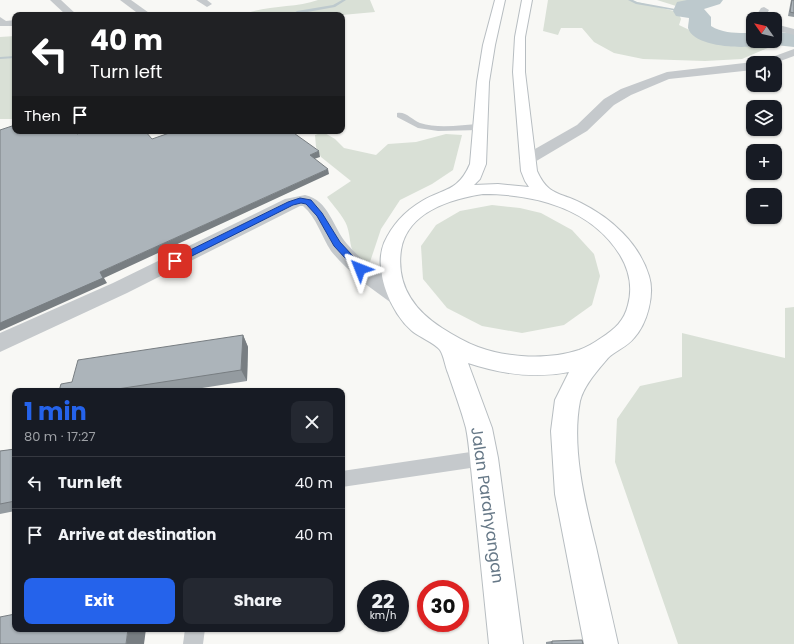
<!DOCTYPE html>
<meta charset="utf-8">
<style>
:root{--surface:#171b24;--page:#242831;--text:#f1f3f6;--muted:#9ea1a6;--line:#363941;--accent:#2563eb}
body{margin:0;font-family:Poppins,sans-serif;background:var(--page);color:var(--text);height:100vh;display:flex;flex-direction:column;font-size:15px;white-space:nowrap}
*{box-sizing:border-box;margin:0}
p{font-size:13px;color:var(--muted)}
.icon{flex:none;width:22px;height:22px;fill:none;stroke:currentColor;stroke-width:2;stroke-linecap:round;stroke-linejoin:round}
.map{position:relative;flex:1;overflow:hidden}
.drawer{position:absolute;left:12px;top:388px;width:333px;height:244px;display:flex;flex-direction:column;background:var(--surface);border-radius:8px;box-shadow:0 1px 3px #0004}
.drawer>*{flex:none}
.guide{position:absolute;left:12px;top:12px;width:333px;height:122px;border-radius:8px;box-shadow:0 1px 3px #0004;background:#202124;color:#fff;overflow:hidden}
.needle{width:26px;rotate:304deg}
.controls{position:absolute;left:746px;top:12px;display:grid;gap:8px}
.controls a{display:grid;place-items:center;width:36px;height:36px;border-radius:8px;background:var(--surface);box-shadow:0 1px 3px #0004;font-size:20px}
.speed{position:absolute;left:357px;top:580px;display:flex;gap:8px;font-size:20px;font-weight:700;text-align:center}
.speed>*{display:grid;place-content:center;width:52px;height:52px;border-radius:50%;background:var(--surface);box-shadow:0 1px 3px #0004;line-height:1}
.speed small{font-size:10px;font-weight:400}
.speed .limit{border:6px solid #d22;background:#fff;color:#111}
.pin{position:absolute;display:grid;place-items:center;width:34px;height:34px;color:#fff;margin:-17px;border-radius:8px;box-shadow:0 2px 6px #0006}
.me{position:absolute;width:44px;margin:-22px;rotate:315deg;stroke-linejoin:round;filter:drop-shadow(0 0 3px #0008)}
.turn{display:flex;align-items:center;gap:14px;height:84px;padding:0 12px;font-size:18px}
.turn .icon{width:52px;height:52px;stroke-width:2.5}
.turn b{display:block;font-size:28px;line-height:34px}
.then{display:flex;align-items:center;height:38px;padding:0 12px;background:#0003;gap:8px;font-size:15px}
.round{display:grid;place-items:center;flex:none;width:42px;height:42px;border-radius:8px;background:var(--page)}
.summary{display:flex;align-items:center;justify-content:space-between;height:68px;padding:0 12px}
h1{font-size:24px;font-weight:700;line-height:30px;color:var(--accent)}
.button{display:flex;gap:8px;margin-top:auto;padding:8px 12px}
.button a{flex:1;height:46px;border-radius:8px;background:var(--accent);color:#fff;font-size:16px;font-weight:700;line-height:46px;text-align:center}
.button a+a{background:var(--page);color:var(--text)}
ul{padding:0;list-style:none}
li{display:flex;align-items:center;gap:12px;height:52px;padding:0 12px;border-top:1px solid var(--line)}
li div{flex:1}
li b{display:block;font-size:15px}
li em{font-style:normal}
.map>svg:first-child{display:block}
.green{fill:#d9e0d6}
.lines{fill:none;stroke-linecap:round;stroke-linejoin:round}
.stream{fill:#bdc9cd;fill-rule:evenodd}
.river{fill:#bdc9cd;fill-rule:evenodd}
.secondary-casing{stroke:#b7bdc1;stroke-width:2}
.lane{fill:#c5c9cc;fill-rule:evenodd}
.street{fill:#c5c9cc;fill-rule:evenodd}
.secondary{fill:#fff;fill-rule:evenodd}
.wall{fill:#949ba0}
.shaded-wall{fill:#787e82}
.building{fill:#acb4ba;stroke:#787e82}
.route{fill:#2563eb;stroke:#184099}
.labels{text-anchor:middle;stroke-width:4;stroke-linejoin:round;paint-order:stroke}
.near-street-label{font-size:16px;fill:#667887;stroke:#fff}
</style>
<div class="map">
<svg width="794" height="644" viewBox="0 0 794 644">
<rect width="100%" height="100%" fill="#f8f8f5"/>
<!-- green -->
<g class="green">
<path d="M318,0h52l5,12 -33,3h-95v-2c23,-8 49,-5 71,-13z"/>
<polygon points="548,0 629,0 678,12 681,19 679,25 706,38 744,44 775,42 777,44 742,59 705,61 643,59 614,53 594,42 582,28 561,28 558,35 543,31"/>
<polygon points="657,0 721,0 676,6"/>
<polygon points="15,36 15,119 0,119 0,37"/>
<path d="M323,132l12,7 9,9 32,7 12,-11 28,-2 30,-8 16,1 -9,35 -21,14 -32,16 -19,29 -11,33c-24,-6 -17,-18 -23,-36 -3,-9 -15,-22 -20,-29l24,-16 -30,-24 -5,-10 -1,-12z"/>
<polygon points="492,205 520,208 541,213 572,230 594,254 600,276 592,305 564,325 522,333 482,326 447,308 423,279 421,246 436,225 460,211"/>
<polygon points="794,307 794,644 678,644 615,462 617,419 640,386 682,377 682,333 785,358 785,308"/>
</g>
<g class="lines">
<!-- stream -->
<g class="stream">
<polygon points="342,0 346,0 335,7 291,15 297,11 333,5"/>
<polygon points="628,0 633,0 637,2 686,11 684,12 636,4"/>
<polygon points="15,56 15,58 0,59 0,57"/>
</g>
<!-- river -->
<path class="river" d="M687,0h36l-3,4 -16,5 7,8v9c13,8 28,7 42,7v8h22v-9l19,1v14l-28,-3 -2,-3 -2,4c-16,4 -68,3 -74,-17 0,-3 1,-7 1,-10l-13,-2 -3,-5 4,-9z"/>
<defs>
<path id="secondary" d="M495,0h10l-10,45 -6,37 -3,82 -6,15 -6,6 24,-1 31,3 -4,-6 -4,-10 -8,-99 2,-35 7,-37h10l-7,37v35l12,99c11,25 23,21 44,32 30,15 58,40 68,73 6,19 -2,48 -15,62 -7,9 -19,13 -26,20 -10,12 -24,27 -28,43 -9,46 5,102 16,146 7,32 15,65 22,97h-34l-29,-150 -4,-63 4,-31 14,-28c-35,7 -68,2 -101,-9l24,65 6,30 25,186h-34l-19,-186c-1,-10 -2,-20 -4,-30 -5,-19 -12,-37 -18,-55 -3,-7 -4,-17 -8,-23 -5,-7 -21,-13 -28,-19 -21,-18 -39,-60 -28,-88 8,-18 21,-32 38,-42 22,-13 36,-9 48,-37l7,-82 6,-37zM483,194c51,0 108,14 137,61 9,15 13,32 8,50 -4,16 -13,24 -27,33 -7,5 -14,9 -22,12 -30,10 -71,8 -101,-3 -13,-5 -25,-12 -36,-19 -28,-18 -46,-43 -41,-78 6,-38 50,-51 82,-56z"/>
</defs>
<!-- secondary casing -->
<use href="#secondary" class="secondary-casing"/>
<!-- lane -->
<g class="lane">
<path d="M397,113c9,-2 15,7 23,10 18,6 41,2 60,1l4,3 -4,3 -42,1 -20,-3 -21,-11z"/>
<polygon points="484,450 490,452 492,458 490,464 484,466 342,487 342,471"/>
<polygon points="185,629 205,629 203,644 183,644"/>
</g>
<!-- street -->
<g class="street">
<polygon points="50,0 61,0 77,15 66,15"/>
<polygon points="120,0 131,0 152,15 140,15"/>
<polygon points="196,0 207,0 212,4 207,7"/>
<polygon points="764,7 769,10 764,19 754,19 761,8"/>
<polygon points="0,17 6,21 15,20 15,26 0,26"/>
<polygon points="775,24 794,29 794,35 775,30"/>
<polygon points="794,49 794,56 775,63 759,63 761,61"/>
<polygon points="753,62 755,63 753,63 753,70 669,79 631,95 614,105 587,131 533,163 527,165 521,163 519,160 521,157 577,125 604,99 621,89 667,72"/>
<path d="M305,195c24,5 28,33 42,49 10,11 21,21 32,29 10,7 23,13 28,23l-3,6 -7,2 -7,-2c-21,-15 -43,-31 -59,-51 -10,-15 -14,-33 -28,-45h-3l-173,87 -127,59v-19l113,-50 172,-84z"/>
</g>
<!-- secondary -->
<use href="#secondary" class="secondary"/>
</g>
<!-- wall -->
<g class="wall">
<polygon points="791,0 794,0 794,17 788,16"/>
<polygon points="243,335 248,347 247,381 183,391 59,391 72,382"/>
<polygon points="15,449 15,511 0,514 0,451"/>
<polygon points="552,641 583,644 546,644 546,642"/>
</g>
<!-- shaded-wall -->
<g class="shaded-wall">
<polygon points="319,151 320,157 311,160 310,155"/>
<polygon points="328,169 329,174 104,278 107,283 0,331 0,323 100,272"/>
<polygon points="243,335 248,347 247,381 241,370"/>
<polygon points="128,629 146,629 144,644 126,644"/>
</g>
<!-- building -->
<g class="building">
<polygon points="792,0 794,0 794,13 790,12"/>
<polygon points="15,125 15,131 74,131 77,134 86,131 145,131 152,139 175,131 291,131 319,151 310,155 328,169 100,272 103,278 0,323 0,130"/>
<polygon points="243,335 241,370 111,390 111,391 59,391 61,384 72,382 78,360"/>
<polygon points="15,449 15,501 0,504 0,451"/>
<polygon points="15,614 15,629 128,629 126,644 0,644 0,617"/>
<polygon points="582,640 583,644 552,644 552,641"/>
</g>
<!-- route -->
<polygon class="route" points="300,198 311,200 322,213 340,242 363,267 364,269 363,271 357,271 334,246 317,216 306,204 301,203 293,205 178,263 172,263 171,261 172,259 288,202"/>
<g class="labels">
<!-- near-street labels -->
<g class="near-street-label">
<text transform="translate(488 505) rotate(82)" y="6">Jalan Parahyangan</text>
</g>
</g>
</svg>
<div class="controls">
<a><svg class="needle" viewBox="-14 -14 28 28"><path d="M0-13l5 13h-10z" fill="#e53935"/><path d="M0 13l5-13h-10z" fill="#9ea1a6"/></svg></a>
<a><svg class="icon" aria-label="sound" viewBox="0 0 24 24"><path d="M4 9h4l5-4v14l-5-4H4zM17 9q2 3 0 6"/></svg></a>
<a><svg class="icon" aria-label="layers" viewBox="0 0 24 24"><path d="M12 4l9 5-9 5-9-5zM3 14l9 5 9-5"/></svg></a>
<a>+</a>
<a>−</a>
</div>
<div class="speed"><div>22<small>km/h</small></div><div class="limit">30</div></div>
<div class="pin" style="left:175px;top:261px;background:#d93025"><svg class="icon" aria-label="arrive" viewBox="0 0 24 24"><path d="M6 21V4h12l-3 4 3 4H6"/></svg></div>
<svg class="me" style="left:360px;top:269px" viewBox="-20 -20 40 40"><path d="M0-17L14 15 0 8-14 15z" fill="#2563eb" stroke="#fff" stroke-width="4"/></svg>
<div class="guide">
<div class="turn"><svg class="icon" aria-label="left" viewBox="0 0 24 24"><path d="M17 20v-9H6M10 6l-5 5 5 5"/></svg><div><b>40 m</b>Turn left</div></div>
<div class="then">Then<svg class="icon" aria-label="arrive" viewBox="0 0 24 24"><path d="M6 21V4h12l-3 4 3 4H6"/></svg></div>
</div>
<section class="drawer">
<div class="summary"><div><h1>1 min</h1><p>80 m · 17:27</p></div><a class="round"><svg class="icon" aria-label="close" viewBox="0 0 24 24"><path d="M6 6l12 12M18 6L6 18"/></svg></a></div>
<ul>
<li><svg class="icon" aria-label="left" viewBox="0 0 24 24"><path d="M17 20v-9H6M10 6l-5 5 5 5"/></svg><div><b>Turn left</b></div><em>40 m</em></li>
<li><svg class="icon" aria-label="arrive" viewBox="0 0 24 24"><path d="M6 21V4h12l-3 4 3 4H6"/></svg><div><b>Arrive at destination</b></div><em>40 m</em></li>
</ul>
<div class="button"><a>Exit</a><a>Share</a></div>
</section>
</div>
